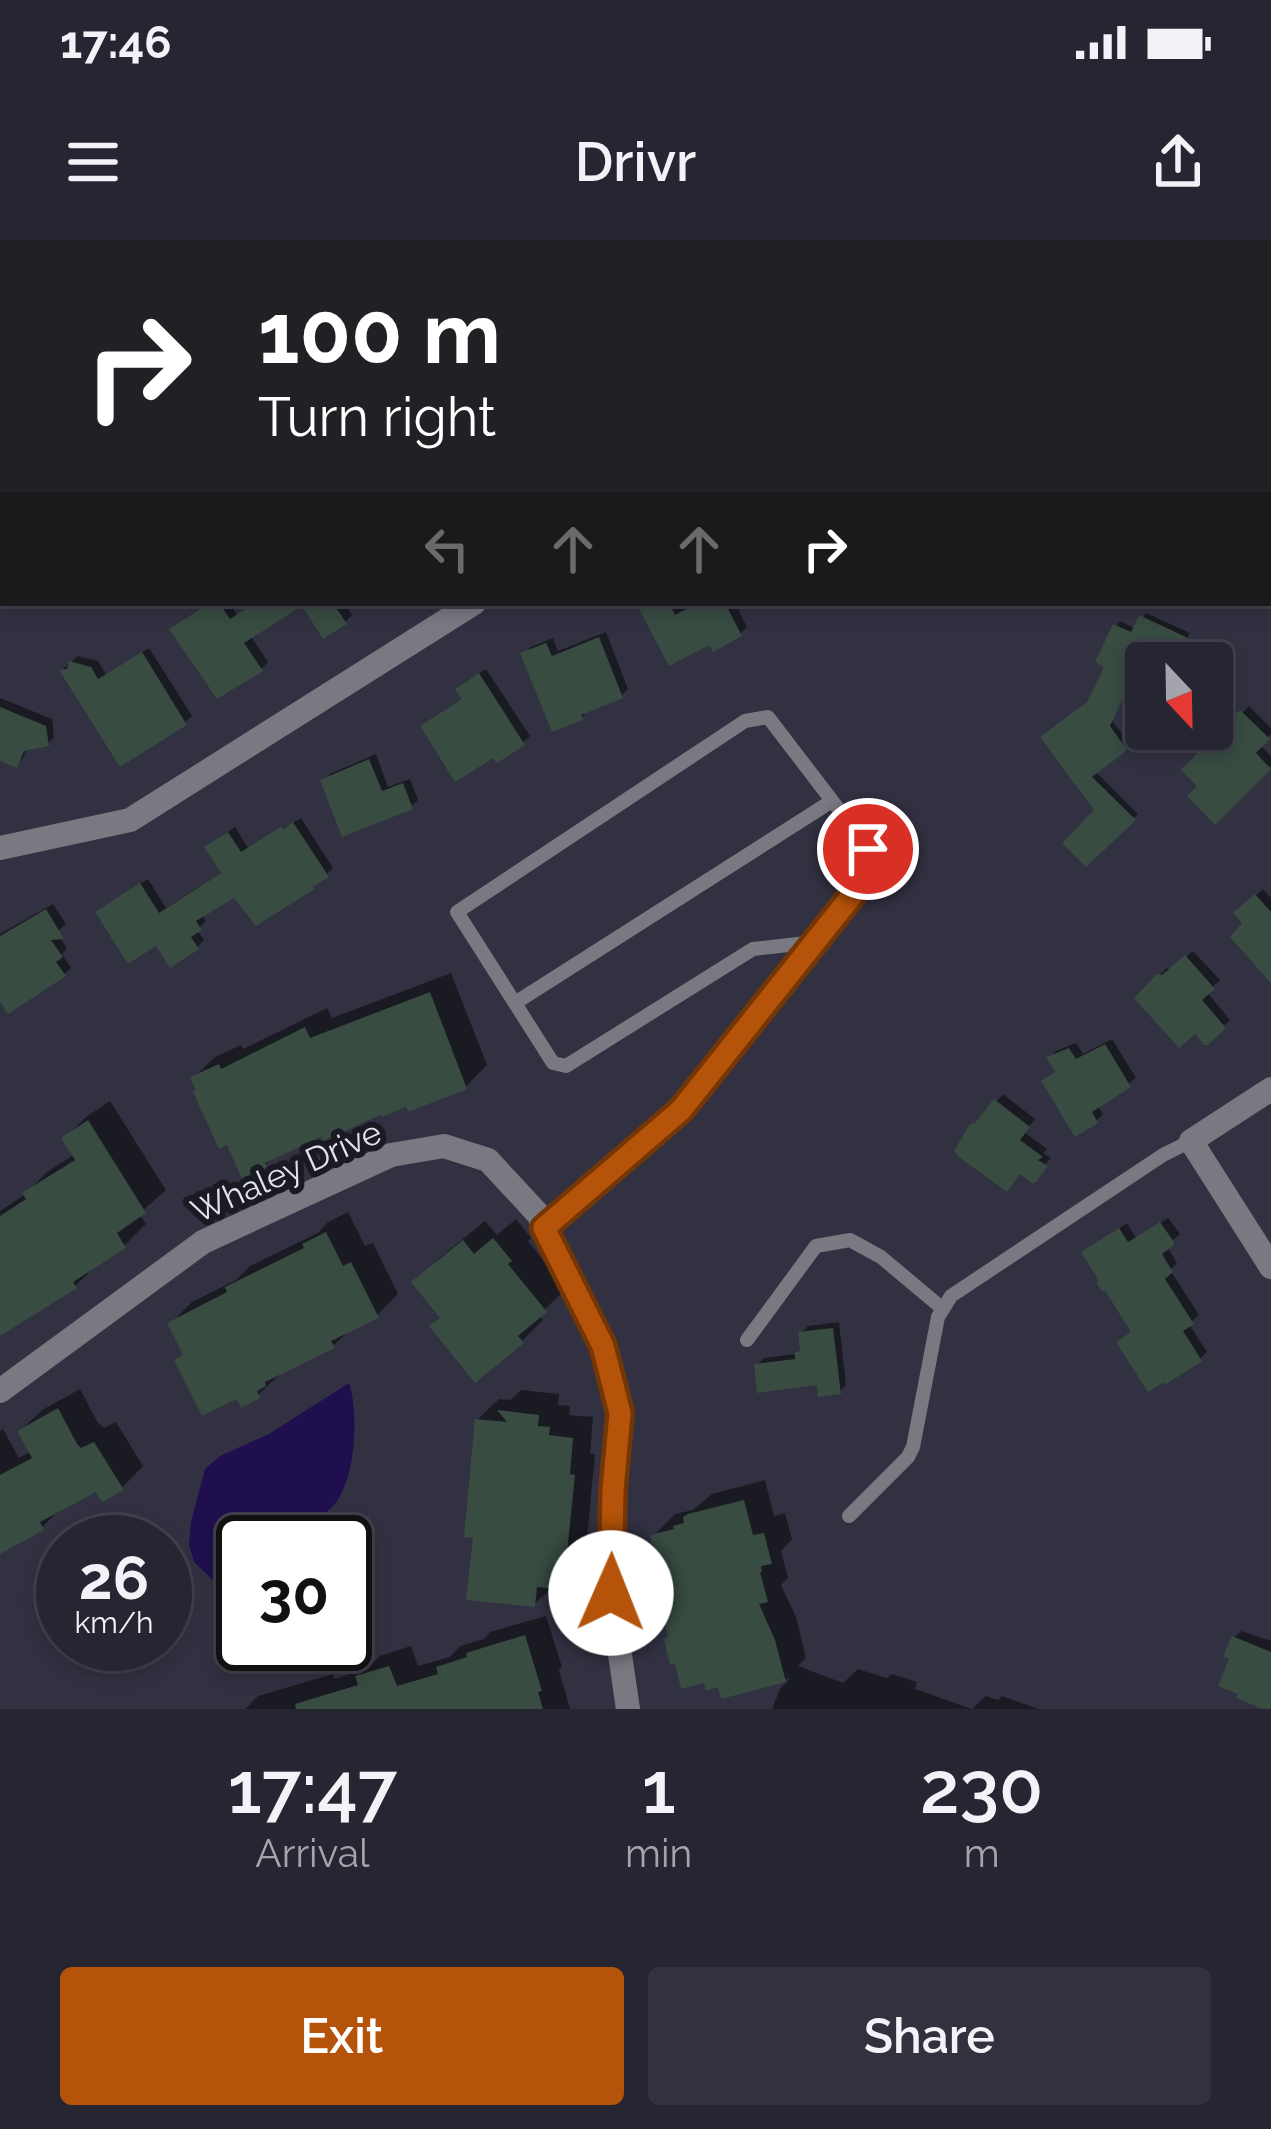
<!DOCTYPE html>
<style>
:root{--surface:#262532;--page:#32313e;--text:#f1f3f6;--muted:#a4a5ac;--line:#42424d;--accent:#b45309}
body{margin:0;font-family:Raleway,sans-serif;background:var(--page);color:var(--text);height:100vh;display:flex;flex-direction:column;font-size:45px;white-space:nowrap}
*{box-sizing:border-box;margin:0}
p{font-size:39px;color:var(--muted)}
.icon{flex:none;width:66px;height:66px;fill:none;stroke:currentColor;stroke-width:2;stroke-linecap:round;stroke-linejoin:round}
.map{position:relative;height:1469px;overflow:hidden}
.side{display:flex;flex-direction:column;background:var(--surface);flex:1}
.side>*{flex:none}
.top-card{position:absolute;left:0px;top:0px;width:1272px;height:366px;box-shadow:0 6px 18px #0003,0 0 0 3px var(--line);background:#202124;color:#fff;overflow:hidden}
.needle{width:78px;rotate:158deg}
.controls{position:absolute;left:1125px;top:402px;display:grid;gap:24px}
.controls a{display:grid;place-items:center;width:108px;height:108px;border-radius:12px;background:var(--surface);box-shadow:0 6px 18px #0003,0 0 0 3px var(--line);font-size:60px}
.speed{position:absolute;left:36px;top:1275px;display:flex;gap:24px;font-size:60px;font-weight:700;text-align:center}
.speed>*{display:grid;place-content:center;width:156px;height:156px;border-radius:50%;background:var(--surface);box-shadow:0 6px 18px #0003,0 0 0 3px var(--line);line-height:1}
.speed small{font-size:30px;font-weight:400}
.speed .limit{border:6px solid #111;border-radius:18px;background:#fff;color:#111}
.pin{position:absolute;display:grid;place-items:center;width:102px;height:102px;color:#fff;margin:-51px;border:6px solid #fff;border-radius:50%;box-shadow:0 3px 12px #0007}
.me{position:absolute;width:132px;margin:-66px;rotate:1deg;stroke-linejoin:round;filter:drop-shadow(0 0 9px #0008)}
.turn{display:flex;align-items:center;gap:42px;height:252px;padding:0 60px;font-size:54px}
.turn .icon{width:156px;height:156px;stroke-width:2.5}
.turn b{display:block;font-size:84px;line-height:102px}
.lanes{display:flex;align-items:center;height:114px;padding:0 60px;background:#0003;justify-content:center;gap:60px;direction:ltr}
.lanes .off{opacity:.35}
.eta{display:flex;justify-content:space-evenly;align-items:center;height:204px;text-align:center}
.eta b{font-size:72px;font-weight:600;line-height:84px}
.primary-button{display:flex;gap:24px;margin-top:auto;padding:24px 60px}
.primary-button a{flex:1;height:138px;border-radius:12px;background:var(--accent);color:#fff;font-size:48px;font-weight:600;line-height:138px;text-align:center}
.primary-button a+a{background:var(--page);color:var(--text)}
.status{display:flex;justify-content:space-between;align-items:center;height:84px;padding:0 60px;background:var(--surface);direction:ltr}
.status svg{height:33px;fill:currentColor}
header{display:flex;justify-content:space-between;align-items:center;height:156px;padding:0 60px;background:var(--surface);font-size:54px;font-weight:600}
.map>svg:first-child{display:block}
.water{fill:#1f0f4f}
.shadow{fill:#0007}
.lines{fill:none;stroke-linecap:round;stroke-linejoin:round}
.stream{stroke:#1f0f4f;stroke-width:8}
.building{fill:#384c42}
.service{stroke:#797982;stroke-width:14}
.minor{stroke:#797982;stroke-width:24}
.tertiary{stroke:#797982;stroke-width:24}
.route-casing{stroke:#753606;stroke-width:30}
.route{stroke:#b45309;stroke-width:21}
.labels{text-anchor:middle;stroke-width:12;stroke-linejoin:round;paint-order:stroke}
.street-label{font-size:33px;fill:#e3e3ef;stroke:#1a1a22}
</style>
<div class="status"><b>17:46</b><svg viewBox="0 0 49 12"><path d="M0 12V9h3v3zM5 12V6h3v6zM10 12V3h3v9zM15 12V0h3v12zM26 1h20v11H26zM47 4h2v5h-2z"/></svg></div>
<header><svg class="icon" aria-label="menu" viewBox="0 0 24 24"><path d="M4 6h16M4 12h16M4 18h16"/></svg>Drivr<svg class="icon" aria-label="share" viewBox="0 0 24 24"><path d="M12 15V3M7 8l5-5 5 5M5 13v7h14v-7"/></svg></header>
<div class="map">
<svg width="1271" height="1469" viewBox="0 0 1271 1469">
<rect width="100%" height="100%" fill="#323142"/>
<!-- water -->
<path class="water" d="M349,1143c10,30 7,96 -15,122 -4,5 -10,8 -14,13 -6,7 -11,16 -17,24h-60v36l-16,5 -13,-2 -20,-19 -5,-17 2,-23 14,-53 15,-13 49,-22z"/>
<!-- shadow -->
<g class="shadow">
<polygon points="0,0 37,0 36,3 3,3 3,77 0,76"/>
<polygon points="0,102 3,102 3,156 0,159"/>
<polygon points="210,363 230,363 237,375 256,363 301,363 250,395 268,422 261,429"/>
<polygon points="303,363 344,363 352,375 345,382"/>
<polygon points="639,363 735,363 747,387 741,393 711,401"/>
<polygon points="1146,373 1190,393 1175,423 1146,423 1126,451 1112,481 1130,504 1095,531 1138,574 1086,623 1098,570 1044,498 1090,462 1108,425 1116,386 1120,381 1136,389"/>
<polygon points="606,392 628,449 621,456 588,470 582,477 524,414 531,407 553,398 558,411"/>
<polygon points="149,408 192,476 185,482 62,430 78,416 98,421 106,435"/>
<polygon points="486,429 530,496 523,502 494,514 465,458 465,442"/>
<polygon points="0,458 52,479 54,497 48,504 27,507 23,518 16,525 6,521 0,522"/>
<polygon points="1249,466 1271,488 1271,494 1260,505 1271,516 1271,525 1215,581 1201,546 1185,530"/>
<polygon points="376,514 388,547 410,539 418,560 411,566 323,541 330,534"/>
<polygon points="301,578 333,628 327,634 235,654 202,674 206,681 197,690 204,700 197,707 157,702 105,666 148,639 166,668 224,631 214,601 235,587 248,608"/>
<polygon points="1263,649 1271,658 1271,739 1246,683 1237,673"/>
<polygon points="53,664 66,684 57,692 67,709 62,714 71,728 64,734 0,756 0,694"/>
<polygon points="1193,711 1220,740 1207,752 1230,780 1207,802 1195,790 1138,758 1167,728 1172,730"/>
<polygon points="451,733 487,825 466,846 322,893 276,914 265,925 199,850 193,838 215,817 241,805 243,809 327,768 332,778"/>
<polygon points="1112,799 1136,838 1097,865 1103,874 1096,881 1050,817 1056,811 1076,803 1083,814"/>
<polygon points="1003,854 1035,879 1024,892 1047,909 1043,913 1051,918 1031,939 983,878"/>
<polygon points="110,861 166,950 139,974 146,984 124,1006 97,1025 75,1046 0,1094 0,971 26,954 47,932 75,914 65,898 86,877"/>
<polygon points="348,972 365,1006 373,1003 398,1054 377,1075 352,1088 333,1106 280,1134 258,1155 238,1155 185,1113 170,1084 192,1062 236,1040 250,1026 318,993 327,983"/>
<polygon points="1168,978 1180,994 1167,1006 1177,1023 1170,1030 1199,1075 1189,1084 1207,1112 1200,1119 1134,1091 1092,1006 1127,983 1136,998"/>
<polygon points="516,979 531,998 528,1001 566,1049 539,1075 543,1080 522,1101 443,1077 415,1042 436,1021 485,981 497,995"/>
<polygon points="839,1082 846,1145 839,1152 819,1142 757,1125 764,1118 797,1114 803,1108 801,1093 808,1086"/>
<polygon points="80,1149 98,1183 104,1188 116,1182 143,1226 122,1248 97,1247 64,1266 42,1287 0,1312 0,1191 3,1189 19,1218 31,1211 20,1191 42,1170"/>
<polygon points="521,1150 559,1154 558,1165 570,1166 569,1175 593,1177 590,1214 595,1214 587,1298 581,1304 579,1324 534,1364 477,1295 477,1180 499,1159 511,1160"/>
<polygon points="765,1240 774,1276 785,1273 792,1299 781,1311 788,1338 781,1345 796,1377 806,1418 798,1426 843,1443 858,1429 887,1438 892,1434 917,1442 915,1449 972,1469 772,1469 780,1449 790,1438 723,1456 720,1444 671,1396 663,1363 669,1357 653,1296 675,1274 693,1270 712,1254"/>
<polygon points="546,1376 562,1427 559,1430 570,1469 245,1469 258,1456 333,1434 334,1439 367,1429 380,1416 411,1406 418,1426 450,1417 460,1406 484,1399 490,1392"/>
<polygon points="1241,1391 1271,1401 1271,1469 1233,1417 1234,1398"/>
<polygon points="986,1456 998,1460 1002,1456 1038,1469 972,1469"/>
</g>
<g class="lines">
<!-- stream -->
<g class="stream">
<polyline points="496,0 502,3"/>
<polyline points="1269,316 1271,317"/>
</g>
</g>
<!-- building -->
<g class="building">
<polygon points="210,363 219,363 230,379 255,363 333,363 347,384 323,399 302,366 244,403 263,431 217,459 169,389"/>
<polygon points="636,363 669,363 675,375 698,363 725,363 742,396 713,412 709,405 669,426"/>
<polygon points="1139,375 1188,398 1176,423 1146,423 1146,464 1125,454 1110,486 1127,510 1092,537 1136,580 1086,627 1062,603 1094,570 1040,497 1087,462 1104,427 1095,422 1113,384 1131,392"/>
<polygon points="599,397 623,458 581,475 583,480 552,492 520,413 546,403 552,416"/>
<polygon points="142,412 187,485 120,527 59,430 67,429 69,421 91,427 98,439"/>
<polygon points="479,433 525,505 497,523 493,518 455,542 420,486 462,459 455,449"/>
<polygon points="0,467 46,486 49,506 24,511 17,528 0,521"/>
<polygon points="1240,470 1270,499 1256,513 1271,529 1215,585 1187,556 1197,546 1181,530"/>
<polygon points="369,519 382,551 403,543 413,569 342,597 320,540"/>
<polygon points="293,582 329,637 313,647 315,649 256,686 234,658 196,681 202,690 191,697 199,709 170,728 156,706 128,724 95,672 140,643 159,673 221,633 204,607 228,592 241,612 282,586 283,589"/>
<polygon points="1255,654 1271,672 1271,743 1230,697 1242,683 1233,673"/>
<polygon points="46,669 64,699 51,700 63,717 56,722 66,736 8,774 0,762 0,696"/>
<polygon points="1185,715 1215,749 1202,760 1226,788 1208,805 1204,805 1195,794 1179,808 1134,758 1157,734 1162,735"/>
<polygon points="430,752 467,849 408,872 406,867 382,877 382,874 323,901 321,897 265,923 267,927 242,939 227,905 219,909 193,852 196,850 190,837 219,824 221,829 305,787 310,798"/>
<polygon points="1105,804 1131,847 1092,872 1098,883 1075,897 1041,841 1055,832 1046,817 1069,808 1076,819"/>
<polygon points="994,859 1030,887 1020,900 1043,917 1038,920 1048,926 1035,943 1032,943 1020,934 1007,952 960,918 954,911 970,884 975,883"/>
<polygon points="88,880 146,973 117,993 126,1008 73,1042 77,1048 0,1096 0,976 26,959 22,953 75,920 61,898"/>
<polygon points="1160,982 1174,1002 1173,1006 1162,1014 1173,1032 1165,1039 1194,1084 1183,1091 1202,1121 1165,1145 1164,1142 1148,1152 1116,1102 1131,1092 1106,1052 1102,1051 1097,1044 1098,1039 1081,1012 1119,988 1128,1002"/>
<polygon points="326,992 343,1026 351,1022 379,1078 331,1101 335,1108 265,1142 266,1146 257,1151 260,1158 241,1168 237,1159 202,1176 174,1120 183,1115 167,1083 227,1052 225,1047 304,1008 302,1004"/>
<polygon points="493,998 512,1021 508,1024 547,1072 518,1096 524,1103 475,1143 429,1086 440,1078 411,1042 463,1000 474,1014"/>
<polygon points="833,1088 841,1154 818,1157 817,1145 757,1153 754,1124 795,1119 795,1112 800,1111 798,1092"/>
<polygon points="58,1168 77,1204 81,1208 94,1202 124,1250 102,1262 96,1252 40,1282 44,1290 0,1314 0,1235 32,1218 17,1191"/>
<polygon points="497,1170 539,1175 538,1186 550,1187 549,1195 573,1198 570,1234 575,1235 566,1323 561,1322 559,1349 537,1347 535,1367 466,1360 473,1298 464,1297 475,1179 507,1182"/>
<polygon points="744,1260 753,1295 764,1293 772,1324 761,1326 762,1332 760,1332 768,1362 759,1364 775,1400 786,1442 721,1459 718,1447 706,1451 704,1443 681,1449 675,1423 670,1425 664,1399 668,1397 660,1362 666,1360 650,1295 674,1289 673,1286 684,1283 683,1277 688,1274"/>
<polygon points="525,1395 542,1451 538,1452 543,1469 296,1469 295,1464 358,1445 355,1436 389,1426 397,1446 438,1434 436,1427 467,1417 466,1413"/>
<polygon points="1232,1396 1271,1412 1271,1469 1263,1469 1236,1458 1238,1454 1218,1446 1229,1419 1223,1416"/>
</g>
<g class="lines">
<!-- service -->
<g class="service">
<polyline points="515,763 832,561"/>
<polyline points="545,988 681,870 869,634 869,609 768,477 745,481 457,672 553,823 566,826 753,709 815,702"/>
<polyline points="747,1100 816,1006 850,1000 881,1017 943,1069"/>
<polyline points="849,1276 908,1217 913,1207 938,1077 951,1056 1163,915 1191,901"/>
</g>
<!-- minor -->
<g class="minor">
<polyline points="268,0 272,3"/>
<polyline points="194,3 197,0"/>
<polyline points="0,608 130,580 474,363"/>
<polyline points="1271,849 1191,901 1271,1027"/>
<polyline points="0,1151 203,1002 391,915 444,906 488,920 538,974 603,1106 620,1173 613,1249 611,1353 628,1469"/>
</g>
<!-- tertiary -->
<g class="tertiary">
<polyline points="798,0 804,3"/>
<polyline points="1269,143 1271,145"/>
</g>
</g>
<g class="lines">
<defs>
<polyline id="route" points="611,1353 613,1250 620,1173 603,1106 544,988 681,870 869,634 868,609"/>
</defs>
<!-- route casing -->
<use href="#route" class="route-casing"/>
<!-- route -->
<use href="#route" class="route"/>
</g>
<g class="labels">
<!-- street labels -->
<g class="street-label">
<text transform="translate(286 931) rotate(-24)" y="12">Whaley Drive</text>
</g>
</g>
</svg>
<div class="controls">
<a><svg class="needle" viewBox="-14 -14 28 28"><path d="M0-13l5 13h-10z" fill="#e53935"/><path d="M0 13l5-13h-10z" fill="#a4a5ac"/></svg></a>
</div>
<div class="speed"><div>26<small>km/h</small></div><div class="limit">30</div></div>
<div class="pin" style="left:868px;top:609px;background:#d93025"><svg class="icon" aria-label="arrive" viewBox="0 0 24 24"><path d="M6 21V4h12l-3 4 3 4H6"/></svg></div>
<svg class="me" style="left:611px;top:1353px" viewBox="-20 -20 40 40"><circle r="19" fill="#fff"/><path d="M0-13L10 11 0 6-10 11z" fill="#b45309"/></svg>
<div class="top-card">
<div class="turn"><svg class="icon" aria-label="right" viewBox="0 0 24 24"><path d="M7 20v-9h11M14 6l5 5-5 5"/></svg><div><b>100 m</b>Turn right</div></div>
<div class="lanes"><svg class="icon off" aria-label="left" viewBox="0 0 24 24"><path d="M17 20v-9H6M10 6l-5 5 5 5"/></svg><svg class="icon off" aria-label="ahead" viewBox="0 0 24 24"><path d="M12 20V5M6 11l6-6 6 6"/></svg><svg class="icon off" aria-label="ahead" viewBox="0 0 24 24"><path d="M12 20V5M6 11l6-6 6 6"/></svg><svg class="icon" aria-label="right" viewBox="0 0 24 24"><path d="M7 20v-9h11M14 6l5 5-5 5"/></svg></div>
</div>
</div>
<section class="side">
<div class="eta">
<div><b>17:47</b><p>Arrival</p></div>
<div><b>1</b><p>min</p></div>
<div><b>230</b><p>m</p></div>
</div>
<div class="primary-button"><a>Exit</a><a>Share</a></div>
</section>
